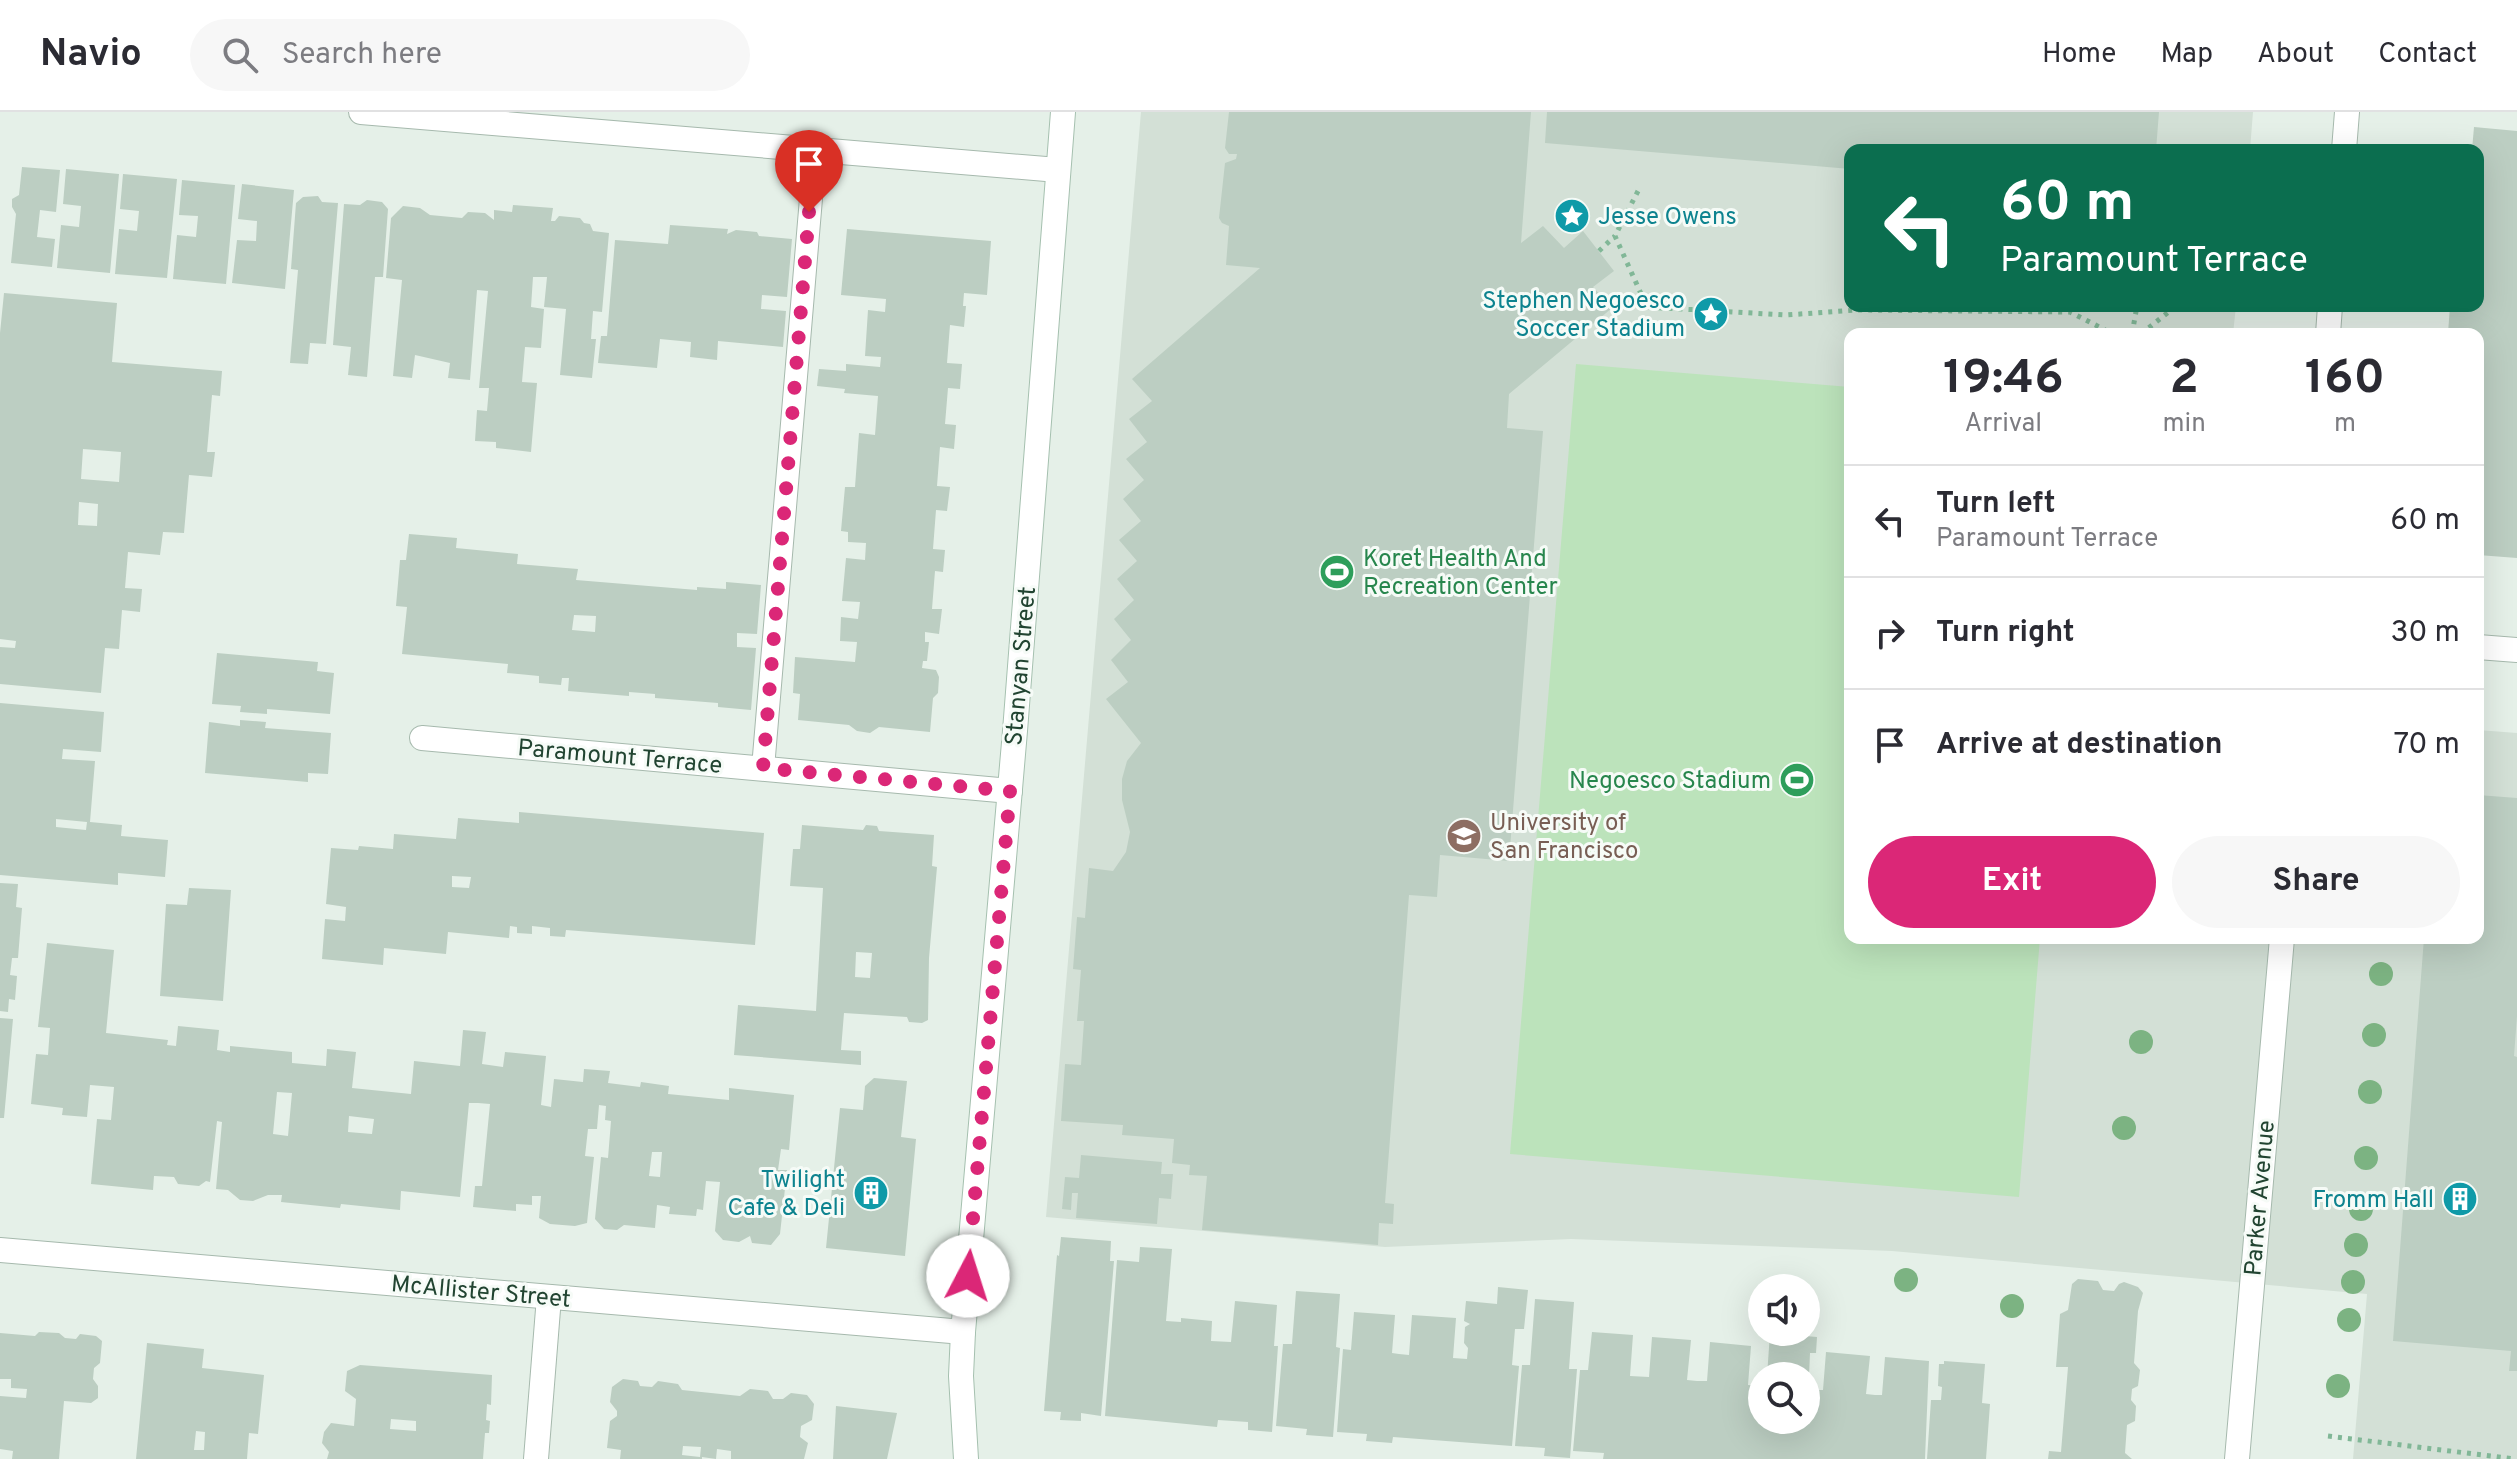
<!DOCTYPE html>
<style>
:root{--surface:#fff;--page:#f7f7f7;--text:#2b2b33;--muted:#7c7c81;--line:#e1e1e2;--accent:#db2777}
body{margin:0;font-family:Overpass,sans-serif;background:var(--page);color:var(--text);height:100vh;display:flex;flex-direction:column;font-size:30px;white-space:nowrap}
*{box-sizing:border-box;margin:0}
p{font-size:26px;color:var(--muted)}
.icon{flex:none;width:44px;height:44px;fill:none;stroke:currentColor;stroke-width:2;stroke-linecap:round;stroke-linejoin:round}
.map{position:relative;flex:1;overflow:hidden}
.drawer{position:absolute;left:1844px;top:216px;width:640px;height:616px;display:flex;flex-direction:column;background:var(--surface);border-radius:16px;box-shadow:0 8px 32px #0002}
.drawer>*{flex:none}
.banner{position:absolute;left:1844px;top:32px;width:640px;height:168px;border-radius:16px;box-shadow:0 8px 32px #0002;background:#0b6e4f;color:#fff;overflow:hidden}
.fabs{position:absolute;left:1748px;top:1162px;display:grid;gap:16px}
.fabs a{display:grid;place-items:center;width:72px;height:72px;border-radius:50%;background:var(--surface);box-shadow:0 8px 32px #0002;font-size:40px}
.pin{position:absolute;display:grid;place-items:center;width:68px;height:68px;color:#fff;margin:-82px -34px;border-radius:50% 50% 50% 0;rotate:-45deg;box-shadow:0 0 8px #0007}
.pin .icon{rotate:45deg}
.me{position:absolute;width:88px;margin:-44px;rotate:5deg;stroke-linejoin:round;filter:drop-shadow(0 0 6px #0008)}
.turn{display:flex;align-items:center;gap:28px;height:168px;padding:0 24px;font-size:36px}
.turn .icon{width:104px;height:104px;stroke-width:2.5}
.turn b{display:block;font-size:56px;line-height:68px}
.eta{display:flex;justify-content:space-evenly;align-items:center;height:136px;text-align:center}
.eta b{font-size:48px;font-weight:700;line-height:56px}
.primary-button{display:flex;gap:16px;margin-top:auto;padding:16px 24px}
.primary-button a{flex:1;height:92px;border-radius:48px;background:var(--accent);color:#fff;font-size:32px;font-weight:700;line-height:92px;text-align:center}
.primary-button a+a{background:var(--page);color:var(--text)}
ul{padding:0;list-style:none}
li{display:flex;align-items:center;gap:24px;height:112px;padding:0 24px;border-top:2px solid var(--line)}
li div{flex:1}
li b{display:block;font-size:30px}
li em{font-style:normal}
header{display:flex;align-items:center;gap:48px;box-sizing:border-box;height:112px;padding:0 40px;background:var(--surface);border-bottom:2px solid var(--line)}
header strong{font-size:38px}
nav{display:flex;gap:44px;margin-inline-start:auto;font-size:28px}
.search{width:560px;height:72px;background:var(--page);display:flex;align-items:center;gap:20px;box-sizing:border-box;padding:0 28px;border-radius:44px;color:var(--muted);font-size:30px}
.map>svg:first-child{display:block}
.built{fill:#d3e0d6}
.green{fill:#bce3bb}
.building{fill:#bccec2;fill-rule:evenodd}
.lines{fill:none;stroke-linecap:round;stroke-linejoin:round}
.lane-casing{stroke:#a6b9ad;stroke-width:24}
.street-casing{stroke:#a6b9ad;stroke-width:26}
.secondary-casing{stroke:#a5c0af;stroke-width:26}
.path{stroke:#81b797;stroke-width:5;stroke-dasharray:4 6;stroke-linecap:butt}
.lane{stroke:#fff;stroke-width:22}
.street{stroke:#fff;stroke-width:24}
.secondary{stroke:#fff;stroke-width:24}
.tree{fill:#7cb382}
.route{stroke:#db2777;stroke-width:14;stroke-dasharray:0 25.2}
.labels{text-anchor:middle;stroke-width:6;stroke-linejoin:round;paint-order:stroke}
.culture-label{font-size:24px;fill:#0d838f;stroke:#f6fbf7;text-anchor:end}
.leisure-label{font-size:24px;fill:#27864d;stroke:#f6fbf7;text-anchor:start}
.street-label{font-size:24px;fill:#214431;stroke:#f6fbf7}
.education-label{font-size:24px;fill:#785e54;stroke:#f6fbf7;text-anchor:start}
</style>
<header>
<strong>Navio</strong>
<div class="search"><svg class="icon" aria-label="search" viewBox="0 0 24 24"><circle cx="10" cy="10" r="6"/><path d="M15 15l6 6"/></svg>Search here</div>
<nav><a>Home</a><a>Map</a><a>About</a><a>Contact</a></nav>
</header>
<div class="map">
<svg width="2517" height="1347" viewBox="0 0 2517 1347">
<rect width="100%" height="100%" fill="#e5f0e8"/>
<!-- built -->
<polygon class="built" points="1141,0 2253,0 2250,38 1850,38 1850,194 2236,194 2233,222 1850,222 1850,826 2478,826 2478,618 2517,621 2517,1347 2353,1347 2367,1182 1892,1139 1571,1127 1385,1135 1046,1105"/>
<!-- green -->
<polygon class="green" points="1576,252 1850,275 1850,826 2040,826 2019,1085 1510,1042"/>
<!-- building -->
<g class="building">
<polygon points="1229,0 1531,0 1521,131 1543,114 1564,136 1583,119 1614,159 1593,175 1612,196 1509,282 1507,316 1543,319 1509,749 1440,743 1437,785 1409,783 1385,1091 1394,1092 1393,1112 1379,1111 1378,1133 1202,1118 1207,1064 1189,1063 1190,1053 1172,1051 1174,1027 1122,1023 1123,1013 1061,1009 1065,952 1081,953 1084,909 1077,909 1081,858 1073,857 1077,805 1085,806 1089,756 1113,759 1126,740 1130,720 1122,688 1122,667 1127,649 1141,631 1106,587 1128,570 1111,548 1131,528 1114,507 1134,488 1117,467 1137,449 1119,428 1141,409 1123,387 1144,368 1126,347 1147,330 1129,307 1152,289 1132,267 1260,156 1226,153 1229,114 1222,111 1219,106 1225,51 1236,47 1237,42 1229,42 1225,36"/>
<polygon points="1547,0 2159,0 2156,38 1850,38 1850,57 1545,31"/>
<polygon points="2474,15 2517,19 2517,446 2478,443 2478,222 2448,221 2450,194 2478,194 2478,38 2472,38"/>
<polygon points="22,55 60,58 56,100 40,98 37,125 55,127 52,155 11,151 16,102 12,95 12,87 19,83"/>
<polygon points="66,57 119,62 110,161 57,156 61,113 79,115 81,94 63,92"/>
<polygon points="123,62 177,67 167,166 115,162 119,117 137,119 139,99 120,97"/>
<polygon points="182,68 235,73 226,172 173,167 177,123 196,125 198,104 179,103"/>
<polygon points="242,72 294,78 285,177 232,171 237,128 256,129 257,109 238,107"/>
<polygon points="318,84 322,90 338,91 326,232 310,231 308,252 290,251 298,158 291,157 296,91 303,85"/>
<polygon points="367,88 382,90 388,97 383,165 375,165 367,265 348,263 351,235 333,233 344,92 360,93"/>
<polygon points="513,93 553,96 551,109 555,109 559,104 580,106 584,111 590,112 593,119 609,121 602,200 593,199 591,227 596,227 592,266 560,263 566,197 544,195 547,165 533,165 531,195 544,197 541,236 525,235 522,270 537,271 531,340 496,336 496,330 475,329 477,298 487,299 489,276 479,276 488,179 477,178 470,268 448,266 450,251 415,243 412,266 393,264 402,168 386,166 391,106 403,94 420,96 430,103 462,106 468,100 485,101 494,108 494,98 512,100"/>
<polygon points="670,113 728,117 727,122 736,118 757,120 759,124 792,127 787,185 762,183 761,197 786,199 783,235 718,229 717,248 690,245 691,230 660,227 657,256 598,251 601,224 607,224 615,128 668,132"/>
<polygon points="847,117 991,129 987,183 964,181 963,194 966,194 964,215 950,213 947,251 962,252 960,277 948,276 945,312 956,313 954,337 940,335 937,374 950,375 947,399 936,398 933,437 945,438 943,460 935,459 932,497 942,497 939,522 925,520 925,530 929,530 927,549 923,549 922,556 936,558 939,565 938,581 933,586 930,620 879,615 870,621 857,619 849,613 798,608 800,582 793,581 795,545 855,550 857,530 840,529 841,505 858,507 860,490 842,489 846,446 865,448 866,431 848,430 848,420 841,419 845,375 855,375 859,321 875,323 878,284 844,281 845,277 817,274 819,257 846,259 846,252 880,255 881,245 865,244 868,198 885,200 886,187 841,183"/>
<path d="M4,181l113,10 -5,59 110,9 -2,25 -8,-1 -5,57h8l-3,25 -23,-2 -5,58 -21,-1 -3,23 -32,-3 -3,36 17,1 -2,23 -18,-2 -3,39 -14,-1 -4,45 -101,-9v-37l15,1 1,-7 -16,-2v-306zM83,337l38,3 -2,30 -38,-3zM79,390l19,2 -1,22 -19,-1z"/>
<path d="M409,422l48,4 -1,10 62,6 -1,10 61,5 -2,11 121,10v-3l29,2v-7l35,3 -4,49 -20,-1v14l19,1 -5,62 -33,-3v-4l-63,-5v-4l-26,-2v4l-61,-5 1,-13h-7l-1,7 -22,-2v-7l-32,-3 1,-9 -106,-10 5,-47 -11,-1 4,-46h6zM574,503l22,1 -1,16 -23,-2z"/>
<polygon points="217,541 318,550 317,559 334,561 330,602 267,597 267,602 240,600 241,594 212,592"/>
<path d="M0,591l104,9 -3,40 -38,-3 -1,10 33,2 -5,61 32,3 -1,11 47,4 -3,37 -47,-4v12l-118,-10zM56,707l31,3 -1,8 -30,-3z"/>
<polygon points="240,608 266,610 265,616 331,621 328,662 308,661 308,670 205,661 209,610 240,614"/>
<polygon points="2478,683 2517,686 2517,904 2514,944 2517,945 2517,1259 2509,1259 2511,1239 2393,1229 2424,826 2478,826"/>
<path d="M519,700l245,21 -9,112 -189,-15 -1,7 -15,-1v-8l-18,-2v8l-15,-1v-6l-7,-1 -1,12 -61,-6 -2,22 -62,-6 -1,17 -61,-6 3,-40 20,2 1,-14 -20,-3 5,-56 27,2 1,-4 34,3 1,-15 62,5 2,-21 61,5zM452,764l19,1 -2,11 -17,-1z"/>
<path d="M802,713l61,5 3,-5 11,1 2,5 55,4 -2,31 5,1 -8,91 -1,62 -6,3 -13,-1 -2,-5 -63,-4 -3,37 20,1v14l-127,-10 4,-50 78,6 7,-123 -33,-2 3,-37h7zM856,840l16,1 -2,25 -15,-1z"/>
<polygon points="0,771 18,772 16,795 22,796 18,846 12,846 10,863 17,864 15,888 9,887 8,900 0,899"/>
<polygon points="189,776 231,778 223,889 160,884 166,792 187,793"/>
<path d="M47,831l67,7 -8,83 62,7 -1,5 9,1 2,-20 41,4 -2,20 13,2v-6l62,6v11l34,3 1,-17 29,3 -4,36 59,6 3,-33 46,5 3,-36 23,2 -4,32 21,3 2,-15 41,4 -5,49 10,2 3,-28 29,3 1,-13 26,2 -2,12 32,4 1,-5 28,4 -1,8 61,6v-12l65,7 -5,55 -8,-1 -3,21h9l-7,64 -9,11 -19,-2 -2,-7 -11,6 -16,-2 -8,-9 5,-49 -14,-1 -3,29 -6,-1 -1,7 -27,-2 1,-7 -13,-2 -2,23 -31,-3 -7,5 -13,-1 -9,-10 6,-62 7,1 3,-37 -6,-1 1,-14 -7,-1 -2,24h-9l-3,27 9,1 -7,66 -12,3 -25,-2 -11,-6 2,-22h-9v9l-16,-1v7l-43,-4 2,-21h7l8,-82 -12,-1h-9l-9,94 -59,-6 -1,19 -59,-6 -1,4 -59,-6 1,-7h-14l-15,6 -13,-1 -12,-10 -12,-1 6,-67 -5,-1 -7,61 -4,-1 -7,5 -21,-2 -4,-7 -20,-1 -1,14 -62,-6 6,-65 14,1 3,-33 -24,-2 -3,32 -25,-2 1,-7 -32,-4 5,-50 12,1 2,-27 -12,-1zM277,980l15,1 -4,43 -15,-2zM349,1004l25,3 -2,15 -24,-2zM652,1040h10l-2,25 -11,-1z"/>
<polygon points="0,906 13,907 4,1006 0,1006"/>
<polygon points="874,966 907,969 901,1025 916,1027 905,1144 826,1136 840,996 863,998 865,974"/>
<polygon points="1081,1043 1162,1050 1161,1062 1173,1062 1171,1087 1159,1086 1157,1112 1076,1106 1078,1081 1072,1081 1071,1098 1062,1097 1065,1065 1079,1066"/>
<polygon points="1061,1125 1111,1129 1110,1149 1114,1149 1101,1304 1081,1301 1081,1309 1060,1308 1061,1300 1044,1299 1057,1143 1059,1144"/>
<polygon points="1140,1135 1172,1137 1166,1209 1181,1210 1181,1206 1212,1209 1211,1229 1231,1230 1235,1189 1277,1193 1274,1234 1278,1234 1272,1320 1248,1318 1248,1310 1218,1308 1217,1315 1105,1304 1117,1148 1139,1150"/>
<polygon points="2078,1167 2098,1169 2103,1178 2114,1179 2119,1172 2124,1170 2138,1175 2143,1181 2138,1199 2134,1251 2140,1258 2138,1274 2132,1277 2131,1288 2136,1294 2135,1309 2127,1313 2125,1341 2132,1347 2048,1347 2049,1339 2061,1340 2068,1255 2056,1255 2060,1202 2068,1198 2072,1172"/>
<polygon points="1498,1175 1528,1178 1524,1217 1515,1217 1512,1253 1519,1254 1512,1334 1393,1325 1392,1331 1366,1329 1367,1322 1337,1320 1343,1237 1351,1238 1354,1200 1395,1203 1392,1241 1399,1242 1409,1243 1412,1203 1456,1206 1453,1246 1467,1247 1468,1236 1464,1231 1465,1215 1470,1212 1464,1209 1466,1189 1497,1192"/>
<polygon points="1296,1179 1340,1182 1336,1235 1340,1236 1333,1325 1306,1323 1307,1317 1276,1314 1283,1232 1292,1232"/>
<polygon points="1535,1187 1574,1190 1569,1257 1577,1257 1570,1346 1544,1344 1545,1336 1515,1334 1522,1253 1530,1253"/>
<polygon points="39,1220 59,1221 65,1226 76,1227 80,1222 96,1224 102,1229 100,1251 94,1256 93,1267 98,1274 98,1286 91,1291 64,1289 59,1347 12,1347 13,1339 0,1337 0,1284 26,1286 27,1277 11,1276 11,1267 0,1267 0,1221 35,1224"/>
<polygon points="1592,1220 1633,1223 1630,1264 1649,1265 1652,1225 1691,1228 1687,1268 1697,1269 1707,1269 1710,1230 1751,1234 1748,1273 1762,1274 1762,1308 1806,1308 1806,1278 1823,1278 1826,1240 1870,1244 1866,1282 1875,1283 1882,1283 1885,1245 1929,1249 1925,1347 1603,1347 1604,1341 1573,1339 1580,1258 1588,1258"/>
<polygon points="1770,1221 1817,1225 1816,1241 1810,1241 1809,1264 1767,1264"/>
<path d="M147,1231l57,6 -2,19 62,7 -6,59 -9,-1 -2,26h-111zM196,1319l9,1 -1,18h-10z"/>
<polygon points="1944,1249 1985,1252 1982,1291 1990,1292 1986,1347 1927,1347 1931,1288 1941,1288 1942,1275 1938,1274 1939,1252 1944,1252"/>
<path d="M360,1253l132,10 -1,30 -4,-1 -1,16 4,1 -1,12h-4l-2,26h-156l2,-7 -7,-9 2,-11 7,-9 23,3 2,-27 -11,-8 2,-20zM391,1307l25,2v10l-26,-2z"/>
<path d="M623,1267l15,2 2,5 12,1 6,-6 20,3 4,6 58,6 10,-7 18,2 5,8h10l8,-6 16,2 7,9 -2,16 -11,6 -1,11 8,6 -4,16h-73v-8l-14,-2 -1,10 -14,-2v2h-82l1,-9 -14,-2 3,-27 7,-5v-5l-7,-9 2,-15zM683,1334l18,1 -1,10 -18,-2z"/>
<polygon points="836,1294 897,1301 887,1347 833,1347"/>
</g>
<g class="lines">
<defs>
<polyline id="lane" points="763,656 815,39"/>
<g id="street">
<polyline points="361,0 1058,58"/>
<polyline points="2344,38 2347,0"/>
<polyline points="2328,222 2330,194"/>
<polyline points="2478,535 2517,538"/>
<polyline points="422,626 1010,679"/>
<polyline points="0,1138 963,1220"/>
<polyline points="536,1347 549,1185"/>
<polyline points="2237,1347 2282,826"/>
</g>
<polyline id="secondary" points="966,1347 961,1264 963,1220 1015,619 1063,0"/>
</defs>
<!-- lane casing -->
<use href="#lane" class="lane-casing"/>
<!-- street casing -->
<use href="#street" class="street-casing"/>
<!-- secondary casing -->
<use href="#secondary" class="secondary-casing"/>
<!-- path -->
<g class="path">
<polyline points="2262,38 2264,37"/>
<polyline points="1638,79 1615,124 1647,195 1786,203 1857,198 2070,200 2113,222"/>
<polyline points="1599,139 1615,124"/>
<polyline points="2132,222 2137,194"/>
<polyline points="2141,222 2176,194"/>
<polyline points="2328,1324 2515,1347"/>
</g>
<!-- lane -->
<use href="#lane" class="lane"/>
<!-- street -->
<use href="#street" class="street"/>
<!-- secondary -->
<use href="#secondary" class="secondary"/>
</g>
<!-- trees -->
<g class="tree">
<circle cx="2381" cy="862" r="12"/>
<circle cx="2374" cy="923" r="12"/>
<circle cx="2141" cy="930" r="12"/>
<circle cx="2370" cy="980" r="12"/>
<circle cx="2124" cy="1016" r="12"/>
<circle cx="2366" cy="1046" r="12"/>
<circle cx="2361" cy="1097" r="12"/>
<circle cx="2356" cy="1133" r="12"/>
<circle cx="1906" cy="1168" r="12"/>
<circle cx="2353" cy="1170" r="12"/>
<circle cx="2012" cy="1194" r="12"/>
<circle cx="2349" cy="1208" r="12"/>
<circle cx="2338" cy="1274" r="12"/>
</g>
<g class="lines">
<!-- route -->
<polyline class="route" points="809,100 763,656 1010,679 968,1164"/>
</g>
<!-- icons -->
<defs>
<symbol id="sight-disc" viewBox="-11 -11 22 22"><circle r="9.5" fill="#0f9aa8" stroke="#f6fbf7"/><path d="M0-6L1.8-2.2L6-1.7L2.9 1.2L3.7 5.4L0 3.3L-3.7 5.4L-2.9 1.2L-6-1.7L-1.8-2.2Z" fill="#fff"/></symbol>
<symbol id="stadium-disc" viewBox="-11 -11 22 22"><circle r="9.5" fill="#2e9e5b" stroke="#f6fbf7"/><path d="M0-5a6.5 5 0 1 0 0 10a6.5 5 0 1 0 0-10ZM-3.5-1.8h7v3.6h-7Z" fill="#fff"/></symbol>
<symbol id="university-disc" viewBox="-11 -11 22 22"><circle r="9.5" fill="#8d6e63" stroke="#f6fbf7"/><path d="M0-5L7-2L0 1L-7-2ZM-4 1L0 2.5L4 1V4Q0 6-4 4Z" fill="#fff"/></symbol>
<symbol id="building-disc" viewBox="-11 -11 22 22"><circle r="9.5" fill="#0f9aa8" stroke="#f6fbf7"/><path d="M-4-6H4V6H1V3H-1V6H-4ZM-2.5-4.3h1.7v1.8h-1.7ZM.8-4.3h1.7v1.8H.8ZM-2.5-1h1.7V.8h-1.7ZM.8-1h1.7V.8H.8Z" fill="#fff"/></symbol>
</defs>
<g fill-rule="evenodd">
<use href="#sight-disc" x="1552" y="84" width="40" height="40"/>
<use href="#sight-disc" x="1691" y="182" width="40" height="40"/>
<use href="#stadium-disc" x="1317" y="440" width="40" height="40"/>
<use href="#stadium-disc" x="1777" y="648" width="40" height="40"/>
<use href="#university-disc" x="1444" y="704" width="40" height="40"/>
<use href="#building-disc" x="851" y="1061" width="40" height="40"/>
<use href="#building-disc" x="2440" y="1067" width="40" height="40"/>
</g>
<g class="labels">
<!-- culture labels -->
<g class="culture-label">
<text x="1598" y="112" text-anchor="start">Jesse Owens</text>
<text x="1685" y="196">Stephen Negoesco<tspan x="1685" dy="28">Soccer Stadium</tspan></text>
<text x="845" y="1075">Twilight<tspan x="845" dy="28">Cafe &amp; Deli</tspan></text>
<text x="2434" y="1095">Fromm Hall</text>
</g>
<!-- leisure labels -->
<g class="leisure-label">
<text x="1363" y="454">Koret Health And<tspan x="1363" dy="28">Recreation Center</tspan></text>
<text x="1771" y="676" text-anchor="end">Negoesco Stadium</text>
</g>
<!-- street labels -->
<g class="street-label">
<text transform="translate(1020 554) rotate(-85)" y="8">Stanyan Street</text>
<text transform="translate(620 644) rotate(5)" y="8">Paramount Terrace</text>
<text transform="translate(2259 1086) rotate(-85)" y="8">Parker Avenue</text>
<text transform="translate(481 1179) rotate(5)" y="8">McAllister Street</text>
</g>
<!-- education labels -->
<g class="education-label">
<text x="1490" y="718">University of<tspan x="1490" dy="28">San Francisco</tspan></text>
</g>
</g>
</svg>
<div class="fabs">
<a><svg class="icon" aria-label="sound" viewBox="0 0 24 24"><path d="M4 9h4l5-4v14l-5-4H4zM17 9q2 3 0 6"/></svg></a>
<a><svg class="icon" aria-label="search" viewBox="0 0 24 24"><circle cx="10" cy="10" r="6"/><path d="M15 15l6 6"/></svg></a>
</div>
<div class="pin" style="left:809px;top:100px;background:#d93025"><svg class="icon" aria-label="arrive" viewBox="0 0 24 24"><path d="M6 21V4h12l-3 4 3 4H6"/></svg></div>
<svg class="me" style="left:968px;top:1164px" viewBox="-20 -20 40 40"><circle r="19" fill="#fff"/><path d="M0-13L10 11 0 6-10 11z" fill="#db2777"/></svg>
<div class="banner">
<div class="turn"><svg class="icon" aria-label="left" viewBox="0 0 24 24"><path d="M17 20v-9H6M10 6l-5 5 5 5"/></svg><div><b>60 m</b>Paramount Terrace</div></div>
</div>
<section class="drawer">
<div class="eta">
<div><b>19:46</b><p>Arrival</p></div>
<div><b>2</b><p>min</p></div>
<div><b>160</b><p>m</p></div>
</div>
<ul>
<li><svg class="icon" aria-label="left" viewBox="0 0 24 24"><path d="M17 20v-9H6M10 6l-5 5 5 5"/></svg><div><b>Turn left</b><p>Paramount Terrace</p></div><em>60 m</em></li>
<li><svg class="icon" aria-label="right" viewBox="0 0 24 24"><path d="M7 20v-9h11M14 6l5 5-5 5"/></svg><div><b>Turn right</b></div><em>30 m</em></li>
<li><svg class="icon" aria-label="arrive" viewBox="0 0 24 24"><path d="M6 21V4h12l-3 4 3 4H6"/></svg><div><b>Arrive at destination</b></div><em>70 m</em></li>
</ul>
<div class="primary-button"><a>Exit</a><a>Share</a></div>
</section>
</div>
